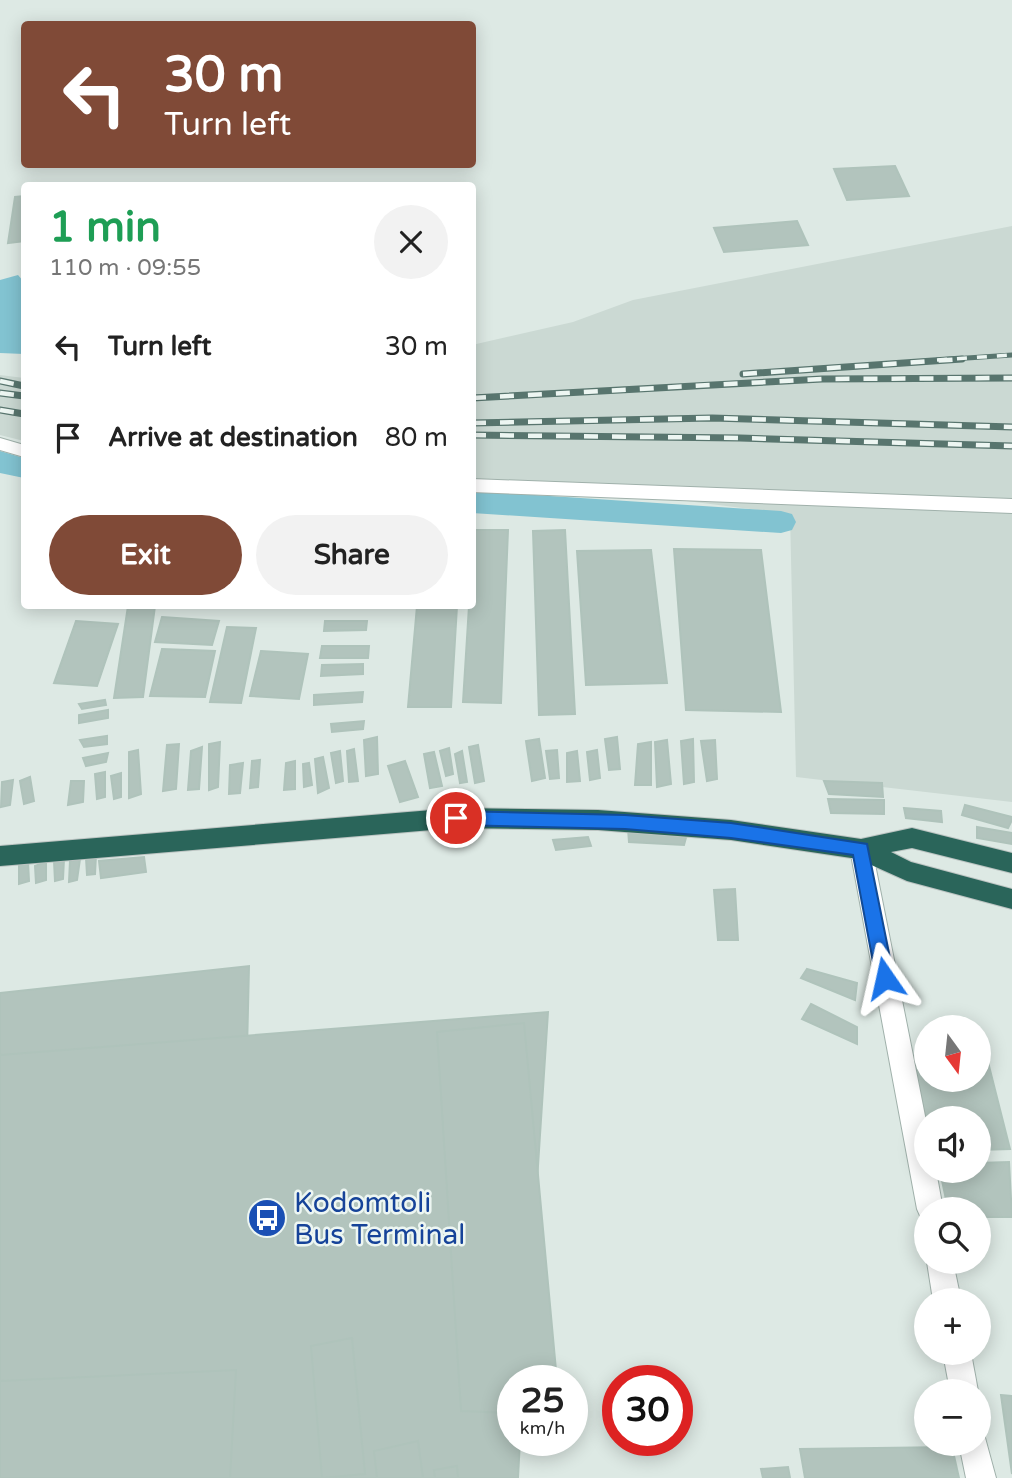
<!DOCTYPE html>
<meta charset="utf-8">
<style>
:root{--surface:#fff;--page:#f2f2f2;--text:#222;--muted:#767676;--accent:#804a37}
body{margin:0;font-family:"Varela Round",sans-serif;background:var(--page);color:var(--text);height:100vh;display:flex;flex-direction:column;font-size:26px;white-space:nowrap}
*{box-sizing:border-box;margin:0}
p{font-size:23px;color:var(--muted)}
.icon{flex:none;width:38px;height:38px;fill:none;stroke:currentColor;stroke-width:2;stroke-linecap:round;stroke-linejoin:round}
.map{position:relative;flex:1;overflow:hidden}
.drawer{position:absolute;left:21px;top:182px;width:455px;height:427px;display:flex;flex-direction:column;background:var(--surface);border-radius:7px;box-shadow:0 4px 18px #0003}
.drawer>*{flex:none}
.guide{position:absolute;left:21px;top:21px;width:455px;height:147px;border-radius:7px;box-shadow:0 4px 18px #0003;background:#804a37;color:#fff;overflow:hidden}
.needle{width:46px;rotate:165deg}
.buttons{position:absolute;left:914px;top:1015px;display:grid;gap:14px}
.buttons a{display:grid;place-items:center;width:77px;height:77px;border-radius:50%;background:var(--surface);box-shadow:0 4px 18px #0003;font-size:35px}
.speed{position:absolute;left:497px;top:1365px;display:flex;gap:14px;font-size:35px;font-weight:700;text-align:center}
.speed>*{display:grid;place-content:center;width:91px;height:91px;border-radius:50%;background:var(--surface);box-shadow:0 4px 18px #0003;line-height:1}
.speed small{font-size:18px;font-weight:400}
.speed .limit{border:10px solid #d22;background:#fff;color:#111}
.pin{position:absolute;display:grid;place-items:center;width:60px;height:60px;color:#fff;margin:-30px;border:4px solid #fff;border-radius:50%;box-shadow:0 2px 7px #0007}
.me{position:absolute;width:77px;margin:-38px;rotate:349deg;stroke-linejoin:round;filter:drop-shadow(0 0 5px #0008)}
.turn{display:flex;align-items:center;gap:24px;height:147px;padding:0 28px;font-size:32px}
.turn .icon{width:91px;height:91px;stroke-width:2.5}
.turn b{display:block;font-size:49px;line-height:60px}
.round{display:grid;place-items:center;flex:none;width:74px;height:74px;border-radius:37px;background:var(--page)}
.head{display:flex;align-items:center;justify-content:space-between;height:119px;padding:0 28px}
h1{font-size:42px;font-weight:700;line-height:52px;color:#1e9e55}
.action{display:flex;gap:14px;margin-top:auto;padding:14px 28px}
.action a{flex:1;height:80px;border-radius:42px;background:var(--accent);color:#fff;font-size:28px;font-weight:700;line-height:80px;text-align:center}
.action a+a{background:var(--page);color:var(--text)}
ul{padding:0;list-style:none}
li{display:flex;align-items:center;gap:21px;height:91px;padding:0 28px}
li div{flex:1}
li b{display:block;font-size:26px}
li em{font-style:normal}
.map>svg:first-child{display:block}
.built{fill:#cbd9d3}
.water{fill:#82c3d1}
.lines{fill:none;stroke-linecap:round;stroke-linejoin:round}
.canal{fill:#82c3d1;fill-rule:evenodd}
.building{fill:#b2c4bd;stroke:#afc3bb;stroke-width:2}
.minor-casing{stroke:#a0b1ab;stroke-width:2}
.highway-casing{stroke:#bcc4c2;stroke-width:2}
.minor{fill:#fff;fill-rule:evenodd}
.highway{fill:#2a655a;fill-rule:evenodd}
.rail-far1-casing{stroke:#58756e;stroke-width:5}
.rail-casing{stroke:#58756e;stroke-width:7}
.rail-far1{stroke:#edf6f2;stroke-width:3.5;stroke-dasharray:10;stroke-linecap:butt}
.rail{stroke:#edf6f2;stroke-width:4.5;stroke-dasharray:14;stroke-linecap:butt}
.route{fill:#1a73e8;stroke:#114b97;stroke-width:2}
.labels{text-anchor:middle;stroke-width:5;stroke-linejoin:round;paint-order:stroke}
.near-transit-label{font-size:28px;fill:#164399;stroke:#edf6f2;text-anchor:start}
</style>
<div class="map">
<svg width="1012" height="1478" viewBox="0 0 1012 1478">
<rect width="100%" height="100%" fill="#dde9e4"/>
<!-- built -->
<g class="built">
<polygon points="1012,226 1012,802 796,777 790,514 623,493 473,482 472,345 573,322 633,300"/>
<polygon points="0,375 24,378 24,441 0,435"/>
</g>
<!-- water -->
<polygon class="water" points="18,275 24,282 24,354 0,353 0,280"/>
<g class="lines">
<!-- canal -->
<g class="canal">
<polygon points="0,451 24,458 24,478 0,473"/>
<polygon points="472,491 781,511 792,514 796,522 792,530 781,533 472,513"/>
</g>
</g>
<!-- building -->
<g class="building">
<polygon points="895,166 909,196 847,200 834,169"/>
<polygon points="24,196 24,241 8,243 15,197"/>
<polygon points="797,221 808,245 724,252 714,228"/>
<polygon points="473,530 508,530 501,703 463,702 469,606 472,606"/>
<polygon points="565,530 575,714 539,715 533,531"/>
<polygon points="674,549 761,550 781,712 686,710"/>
<polygon points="651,550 667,683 586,685 577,551"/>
<polygon points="128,606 155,606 143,697 114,698"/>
<polygon points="417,606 457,606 451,707 408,707"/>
<polygon points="162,617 219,621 212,645 155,642"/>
<polygon points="76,621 118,624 97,686 54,683"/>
<polygon points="325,621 367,621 366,630 324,631"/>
<polygon points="227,627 256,628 241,703 210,702"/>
<polygon points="322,646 369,646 368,658 320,658"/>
<polygon points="162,649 215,651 205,697 150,696"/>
<polygon points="261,651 308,654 299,699 250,696"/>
<polygon points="363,664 363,674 321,676 322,665"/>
<polygon points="363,692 362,702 314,705 314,695"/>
<polygon points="105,700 106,705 82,709 79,704"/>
<polygon points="108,710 108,718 79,723 79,715"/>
<polygon points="364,721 363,729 332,732 331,724"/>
<polygon points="107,736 107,744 84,747 80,740"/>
<polygon points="377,737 378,774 366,776 364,740"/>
<polygon points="617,737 620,769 609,770 605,739"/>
<polygon points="539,739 545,778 532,781 526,741"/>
<polygon points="693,739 694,782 684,784 681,741"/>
<polygon points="667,740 671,784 657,787 655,742"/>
<polygon points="715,740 717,779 707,781 701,741"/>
<polygon points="220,742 218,787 209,790 209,744"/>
<polygon points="651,742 651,785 635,785 638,744"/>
<polygon points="179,744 176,789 163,791 167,745"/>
<polygon points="478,745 484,781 475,783 469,747"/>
<polygon points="202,747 199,789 188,790 191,751"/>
<polygon points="449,748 453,774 446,776 440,751"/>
<polygon points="354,749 358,781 349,782 347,751"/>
<polygon points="138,750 141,794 129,798 129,752"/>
<polygon points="557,750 559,778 550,779 546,751"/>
<polygon points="597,750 600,778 590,780 587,752"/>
<polygon points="340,751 343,781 336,783 331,753"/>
<polygon points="462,751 467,782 460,783 455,754"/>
<polygon points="577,751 580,781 567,782 567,753"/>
<polygon points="434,752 442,786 430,788 424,754"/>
<polygon points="108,753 106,762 86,766 83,758"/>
<polygon points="323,757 329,788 318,793 315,759"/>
<polygon points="260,760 258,787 250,788 252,761"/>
<polygon points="295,761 295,789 284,790 286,763"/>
<polygon points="405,761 418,797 400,802 388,766"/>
<polygon points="243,763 240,793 229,794 230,765"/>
<polygon points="309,763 312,785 304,787 303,764"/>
<polygon points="105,772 105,797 97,799 95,774"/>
<polygon points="121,773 121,797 114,799 111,776"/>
<polygon points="30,777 34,801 24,804 20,781"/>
<polygon points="13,780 10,805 1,807 2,782"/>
<polygon points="71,781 84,781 83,802 68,805"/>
<polygon points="824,781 882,783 883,797 829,794"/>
<polygon points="828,799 884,800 884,814 831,813"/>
<polygon points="965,805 1012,817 1012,820 1008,828 962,815"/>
<polygon points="904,808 941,811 942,822 906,818"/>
<polygon points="977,827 1012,833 1012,844 977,838"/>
<polygon points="628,829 687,834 684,845 629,842"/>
<polygon points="588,837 591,846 556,850 553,840"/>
<polygon points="96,855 95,874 87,875 86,858"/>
<polygon points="144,857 146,872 101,878 99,861"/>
<polygon points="64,859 63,879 55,881 54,861"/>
<polygon points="80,859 77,880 69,882 70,861"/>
<polygon points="28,862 29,881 19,884 19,865"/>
<polygon points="46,862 46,880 36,883 35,866"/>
<polygon points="735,889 738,940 718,940 714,890"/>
<polygon points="249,966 247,1050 0,1069 0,993"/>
<polygon points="807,969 857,983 855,1000 801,978"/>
<polygon points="811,1004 857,1027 857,1044 802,1019"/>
<polygon points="548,1012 524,1381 513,1381 513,1440 520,1440 518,1478 0,1478 0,1055"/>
<polygon points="524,1023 557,1381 513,1381 513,1413 461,1411 437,1032"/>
<polygon points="978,1062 988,1062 1010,1149 978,1150 978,1118 926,1118 926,1137 910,1064 926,1063 926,1080 978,1080"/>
<polygon points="1009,1162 1012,1217 978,1217 978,1209 948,1209 940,1171 978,1171 978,1163"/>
<polygon points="352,1338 365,1474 322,1478 311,1346"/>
<polygon points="236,1370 230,1478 0,1478 0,1381"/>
<polygon points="1001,1395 1012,1396 1012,1474"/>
<polygon points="418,1441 423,1478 377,1478 374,1451"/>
<polygon points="952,1447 959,1478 805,1478 800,1449"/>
<polygon points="457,1466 458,1478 435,1478 434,1470"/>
<polygon points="788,1467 790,1478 763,1478 761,1469"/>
</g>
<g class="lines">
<defs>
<g id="minor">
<polygon points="0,438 24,445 24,457 0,450"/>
<polygon points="472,479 1012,499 1012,513 472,492"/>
<polygon points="861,839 869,842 872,849 926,1121 926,1171 936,1171 943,1209 926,1209 926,1220 921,1218 917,1209 850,849 853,842"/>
<polygon points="927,1262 953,1262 961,1300 933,1300"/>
<polygon points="943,1353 971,1353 978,1391 950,1391"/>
<polygon points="978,1431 984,1434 996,1478 966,1478 959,1444 978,1444"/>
</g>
<polygon id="highway" points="456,808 598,810 731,820 861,839 912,828 1012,853 1012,873 912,848 891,852 911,862 1012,889 1012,909 907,881 858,859 731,840 598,830 456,828 0,866 0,846"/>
</defs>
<!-- minor casing -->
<use href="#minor" class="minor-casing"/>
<!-- highway casing -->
<use href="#highway" class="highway-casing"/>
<!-- minor -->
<use href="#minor" class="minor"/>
<!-- highway -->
<use href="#highway" class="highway"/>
<defs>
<polyline id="rail-far1" points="937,360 1012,355"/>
<g id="rail">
<polyline points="743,374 962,359"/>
<polyline points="0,381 24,386"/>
<polyline points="0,393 24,396"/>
<polyline points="472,398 822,379 1012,378"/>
<polyline points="0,410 24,414"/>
<polyline points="472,423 712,418 1012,427"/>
<polyline points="472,435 740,438 1012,446"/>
</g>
</defs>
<!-- rail-far1 casing -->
<use href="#rail-far1" class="rail-far1-casing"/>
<!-- rail casing -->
<use href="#rail" class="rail-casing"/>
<!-- rail-far1 -->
<use href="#rail-far1" class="rail-far1"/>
<!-- rail -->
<use href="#rail" class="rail"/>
</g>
<!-- route -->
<polygon class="route" points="456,811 625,815 731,823 867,844 894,978 892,984 885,986 879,984 876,978 853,855 731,838 625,829 456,825 447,818"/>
<!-- icons -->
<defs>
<symbol id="bus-disc" viewBox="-11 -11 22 22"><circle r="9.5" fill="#1a4fb4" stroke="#edf6f2"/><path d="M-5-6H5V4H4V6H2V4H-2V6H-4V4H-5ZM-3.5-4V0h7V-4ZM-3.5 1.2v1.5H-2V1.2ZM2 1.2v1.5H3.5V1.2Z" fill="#fff"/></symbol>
</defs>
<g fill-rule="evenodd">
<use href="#bus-disc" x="245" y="1196" width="44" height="44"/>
</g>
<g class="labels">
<!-- near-transit labels -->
<g class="near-transit-label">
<text x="294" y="1212">Kodomtoli<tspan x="294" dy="32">Bus Terminal</tspan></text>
</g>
</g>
</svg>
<div class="buttons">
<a><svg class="needle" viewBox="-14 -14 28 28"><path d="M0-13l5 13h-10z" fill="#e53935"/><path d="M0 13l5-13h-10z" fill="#767676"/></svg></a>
<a><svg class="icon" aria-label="sound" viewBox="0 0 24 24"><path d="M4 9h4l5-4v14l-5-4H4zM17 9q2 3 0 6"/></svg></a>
<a><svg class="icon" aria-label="search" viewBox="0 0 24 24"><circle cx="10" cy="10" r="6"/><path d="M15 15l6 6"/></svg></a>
<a>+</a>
<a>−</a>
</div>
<div class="speed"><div>25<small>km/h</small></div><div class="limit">30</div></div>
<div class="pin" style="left:456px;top:818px;background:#d93025"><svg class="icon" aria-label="arrive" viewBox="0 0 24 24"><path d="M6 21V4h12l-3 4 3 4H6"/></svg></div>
<svg class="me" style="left:885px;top:978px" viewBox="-20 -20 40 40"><path d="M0-17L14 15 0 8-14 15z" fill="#1a73e8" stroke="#fff" stroke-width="4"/></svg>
<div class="guide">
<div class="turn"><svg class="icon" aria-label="left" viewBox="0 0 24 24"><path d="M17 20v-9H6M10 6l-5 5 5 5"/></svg><div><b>30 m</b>Turn left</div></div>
</div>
<section class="drawer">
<div class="head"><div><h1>1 min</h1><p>110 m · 09:55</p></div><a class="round"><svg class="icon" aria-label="close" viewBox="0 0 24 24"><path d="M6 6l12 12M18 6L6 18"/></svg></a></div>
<ul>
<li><svg class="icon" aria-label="left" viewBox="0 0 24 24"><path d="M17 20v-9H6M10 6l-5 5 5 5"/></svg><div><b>Turn left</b></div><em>30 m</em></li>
<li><svg class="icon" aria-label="arrive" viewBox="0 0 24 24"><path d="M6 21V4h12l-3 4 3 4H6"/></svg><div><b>Arrive at destination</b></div><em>80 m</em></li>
</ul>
<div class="action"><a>Exit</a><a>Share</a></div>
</section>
</div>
